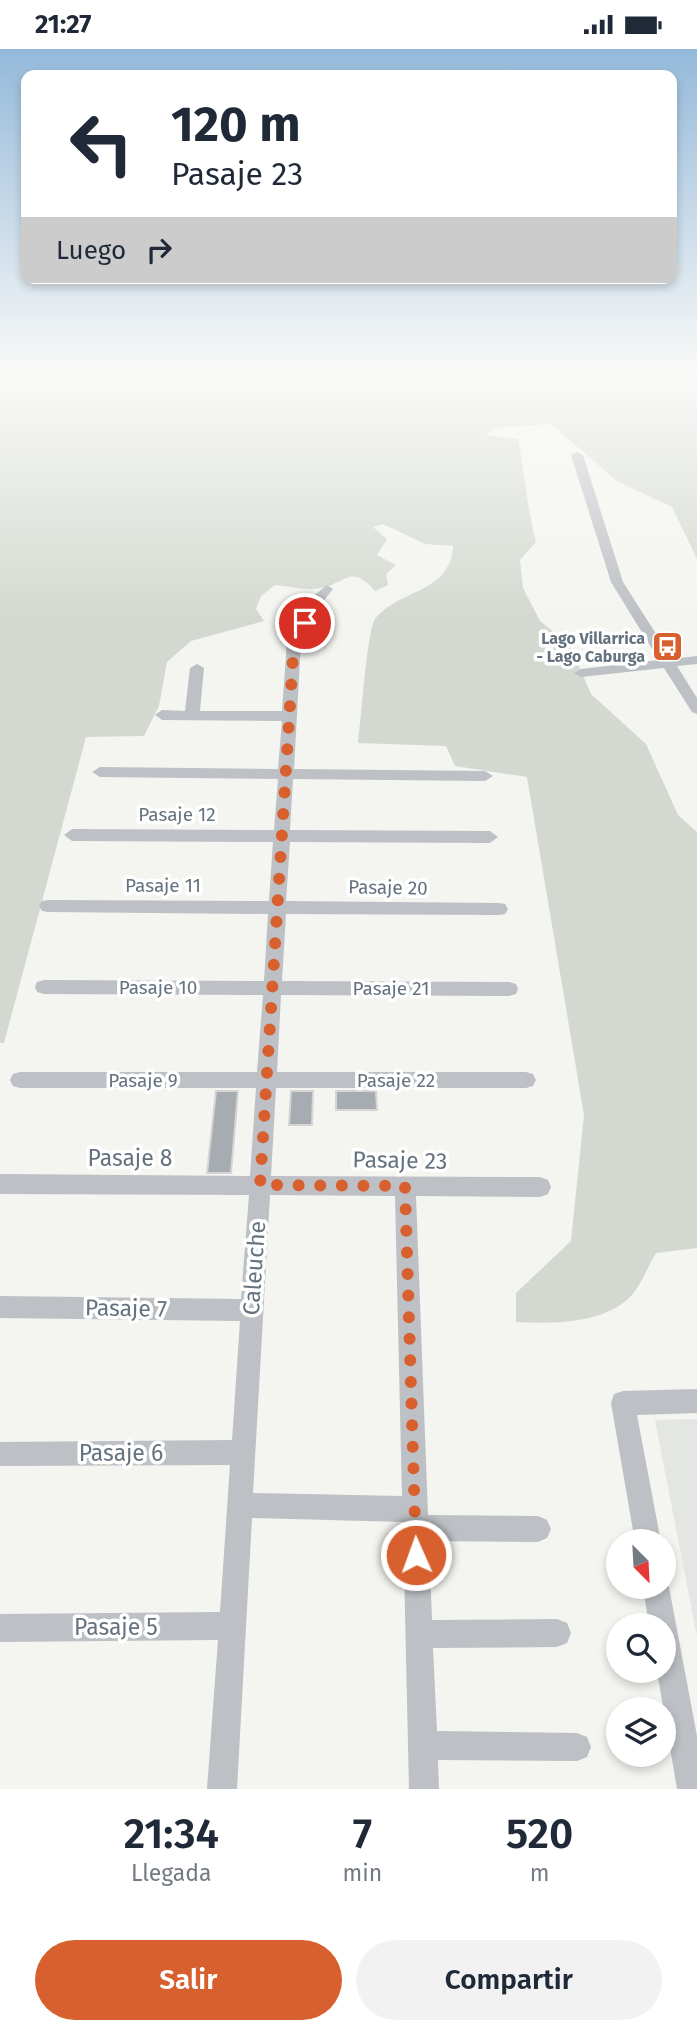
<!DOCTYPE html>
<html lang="es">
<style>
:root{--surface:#fff;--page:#f2f2f3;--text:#1f2937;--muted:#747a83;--accent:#d7602e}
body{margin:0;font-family:"Fira Sans",sans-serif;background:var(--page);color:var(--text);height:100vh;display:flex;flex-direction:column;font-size:26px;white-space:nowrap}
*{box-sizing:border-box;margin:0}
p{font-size:23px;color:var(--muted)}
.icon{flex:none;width:38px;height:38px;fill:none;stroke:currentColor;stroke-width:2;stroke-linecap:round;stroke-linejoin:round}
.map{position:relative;height:1740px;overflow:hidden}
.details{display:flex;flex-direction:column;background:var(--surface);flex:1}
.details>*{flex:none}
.banner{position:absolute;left:21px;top:21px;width:656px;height:214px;border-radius:14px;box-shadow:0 4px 10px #0003;background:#fff;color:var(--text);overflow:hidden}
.needle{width:46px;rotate:156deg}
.fabs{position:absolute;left:606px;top:1480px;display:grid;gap:14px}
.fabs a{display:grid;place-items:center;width:70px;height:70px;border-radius:50%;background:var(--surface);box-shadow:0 4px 10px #0003;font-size:35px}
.pin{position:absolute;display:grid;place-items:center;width:60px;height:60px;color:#fff;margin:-30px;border:4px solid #fff;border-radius:50%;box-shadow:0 2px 7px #0007}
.me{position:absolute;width:77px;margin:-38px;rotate:358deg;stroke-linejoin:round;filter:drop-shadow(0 0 5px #0008)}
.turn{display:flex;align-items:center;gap:24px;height:147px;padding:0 35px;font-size:32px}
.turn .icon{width:91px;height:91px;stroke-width:2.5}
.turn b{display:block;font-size:49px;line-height:60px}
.then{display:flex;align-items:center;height:66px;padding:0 35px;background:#0003;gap:14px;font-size:26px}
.eta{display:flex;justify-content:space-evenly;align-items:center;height:119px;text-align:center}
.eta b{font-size:42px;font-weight:600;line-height:49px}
.primary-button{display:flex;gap:14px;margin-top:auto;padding:14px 35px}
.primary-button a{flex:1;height:80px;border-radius:42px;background:var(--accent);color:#fff;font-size:28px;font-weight:600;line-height:80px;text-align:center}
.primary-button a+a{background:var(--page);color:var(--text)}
.status{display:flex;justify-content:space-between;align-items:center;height:49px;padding:0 35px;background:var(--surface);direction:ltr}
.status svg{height:19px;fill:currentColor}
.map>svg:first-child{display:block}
.built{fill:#e4e6e4}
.green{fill:#d3d9d0}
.building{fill:#a6acb2;stroke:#d5d5d3;stroke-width:2}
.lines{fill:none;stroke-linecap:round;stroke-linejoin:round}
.path{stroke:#b7b9bc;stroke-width:2;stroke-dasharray:2.5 2.5;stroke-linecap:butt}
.minor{fill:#bdc0c4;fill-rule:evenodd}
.route{stroke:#d7602e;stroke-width:12;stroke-dasharray:0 21.6}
.labels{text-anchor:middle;stroke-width:7;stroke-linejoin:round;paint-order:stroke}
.far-poi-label{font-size:16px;font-weight:bold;fill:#65727f;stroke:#fff;text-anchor:end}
.street-label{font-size:19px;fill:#65727f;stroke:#fff}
.near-street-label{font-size:23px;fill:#65727f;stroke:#fff}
</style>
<div class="status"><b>21:27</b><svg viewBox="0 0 49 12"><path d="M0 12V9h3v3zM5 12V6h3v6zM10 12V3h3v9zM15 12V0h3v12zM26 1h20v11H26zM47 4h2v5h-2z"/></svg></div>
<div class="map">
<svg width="697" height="1740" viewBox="0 0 697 1740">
<rect width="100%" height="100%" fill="#f4f4f0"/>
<!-- built -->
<polygon class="built" points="697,1370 697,1588 655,1371"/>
<!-- green -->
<path class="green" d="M0,325h697v185l-25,-52 -55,-26 -66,-57 -58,4 -7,7 32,4c7,34 9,69 18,103l-16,18 3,28 17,33 30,24 21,49 55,50 32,71 19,17v416l-41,5c-8,13 -15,32 -25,43 -27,28 -79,28 -115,26v-29l55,-52 13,-126 -57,-338 -72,-11 -9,-20 -88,-3c3,-20 9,-114 17,-124 24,-30 76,-26 78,-73l-28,-2 -42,-20 -10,3 14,12 -10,16 19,10 -10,9 2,11 -13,6c-24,-27 -27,-9 -54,-3 -14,3 -32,-2 -46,-3l-14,11 -5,13 8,12 -73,20 -24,21 -8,44 -15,30 -58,1 -82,306h-4z"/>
<!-- building -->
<g class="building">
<polygon points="216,1042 238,1042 231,1124 207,1124"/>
<polygon points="291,1042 313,1042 312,1076 289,1076"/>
<polygon points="336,1042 376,1042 377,1061 336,1061"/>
</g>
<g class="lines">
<!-- path -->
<polyline class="path" points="125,334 162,331 171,325"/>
<!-- minor -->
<g class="minor">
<polygon points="577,403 583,406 623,533 672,610 697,607 697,615 677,617 697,649 697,665 692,663 664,619 581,628 574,624 581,620 659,611 611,533 571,406"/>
<path d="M327,536l6,4 -11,14 -21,38 -7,128 191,2 8,5 -8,5 -192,-2 -3,51 200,1 8,6 -8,6 -200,-1 -4,59 213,2 6,1 3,5 -3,5 -6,1 -213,-1 -4,67 227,1 7,2 2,5 -2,5 -7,2 -228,-1 -4,77h249l7,2 3,6 -3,6 -7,2h-250l-5,88 269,1 8,3 3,7 -3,7 -8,3 -124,-1 12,319 110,1 9,4 4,9 -4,9 -9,4 -109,-1 3,79 125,-1 10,4 4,10 -4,10 -10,4 -124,1 4,83 140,2 10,4 4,10 -4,10 -10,4 -139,-1 1,29h-30l-6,-267 -151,-4 -15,271h-30l11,-149 -218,2v-28l220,-2 10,-147 -230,1v-24l232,-2 8,-119 -240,-3v-22l241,3 8,-104 -249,-1v-20l250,2 6,-88h-236l-7,-2 -3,-6 3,-6 7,-2h237l6,-77 -219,-1 -7,-2 -2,-5 2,-5 7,-2 220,1 4,-67 -220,-2 -6,-1 -3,-5 3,-5 6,-1 221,1 4,-59 -201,-1 -8,-6 8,-6 202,1 4,-51 -178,-2 -8,-5 8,-5 178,2 4,-48 -120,-1 -7,-5 7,-5 23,1 5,-43 7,-4 7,4 -4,43h82l5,-70 24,-43zM270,1146l125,1 7,300 -149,-3z"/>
<polygon points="697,1340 697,1364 637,1366 661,1493 635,1493 611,1354 614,1345 623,1342"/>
<polygon points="663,1528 669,1538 697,1687 697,1740 677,1740 657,1622 663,1622 663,1577 649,1577 643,1538 663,1538"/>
</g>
</g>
<!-- sky -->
<linearGradient id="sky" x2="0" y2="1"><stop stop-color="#94b9da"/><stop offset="0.57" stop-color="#fafaf8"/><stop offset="1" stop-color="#fafaf8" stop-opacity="0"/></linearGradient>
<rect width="697" height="569" fill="url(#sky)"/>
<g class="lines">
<!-- route -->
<polyline class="route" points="305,574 294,592 260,1136 405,1137 416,1506"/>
</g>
<!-- icons -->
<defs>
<symbol id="bus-square" viewBox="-11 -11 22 22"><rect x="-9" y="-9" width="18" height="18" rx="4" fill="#d7602e" stroke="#fff"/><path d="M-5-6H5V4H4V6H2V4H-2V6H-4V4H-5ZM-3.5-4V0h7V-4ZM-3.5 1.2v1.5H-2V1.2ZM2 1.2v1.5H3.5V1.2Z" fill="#fff"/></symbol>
</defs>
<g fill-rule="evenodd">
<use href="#bus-square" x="650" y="580" width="35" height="35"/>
</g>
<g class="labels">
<!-- far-poi labels -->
<g class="far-poi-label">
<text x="645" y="595">Lago Villarrica<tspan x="645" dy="18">- Lago Caburga</tspan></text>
</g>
<!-- street labels -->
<g class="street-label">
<text x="177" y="772">Pasaje 12</text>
<text x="163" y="843">Pasaje 11</text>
<text transform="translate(388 838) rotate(1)" y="7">Pasaje 20</text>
<text x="158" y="945">Pasaje 10</text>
<text x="391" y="946">Pasaje 21</text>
<text x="143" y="1038">Pasaje 9</text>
<text x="396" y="1038">Pasaje 22</text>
</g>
<!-- near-street labels -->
<g class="near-street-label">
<text x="130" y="1117">Pasaje 8</text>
<text transform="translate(400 1111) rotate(1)" y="8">Pasaje 23</text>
<text transform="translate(254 1219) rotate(-86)" y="8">Caleuche</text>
<text transform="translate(126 1259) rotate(1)" y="8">Pasaje 7</text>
<text x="121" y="1412">Pasaje 6</text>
<text x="116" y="1586">Pasaje 5</text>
</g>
</g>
</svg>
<div class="fabs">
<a><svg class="needle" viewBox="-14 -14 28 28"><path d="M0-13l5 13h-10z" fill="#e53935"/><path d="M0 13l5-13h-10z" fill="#747a83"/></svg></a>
<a><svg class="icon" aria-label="search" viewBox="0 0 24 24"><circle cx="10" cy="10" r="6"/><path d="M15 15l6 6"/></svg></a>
<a><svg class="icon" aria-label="layers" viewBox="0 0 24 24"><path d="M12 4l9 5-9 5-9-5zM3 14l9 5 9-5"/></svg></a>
</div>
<div class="pin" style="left:305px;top:574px;background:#d93025"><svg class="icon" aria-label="arrive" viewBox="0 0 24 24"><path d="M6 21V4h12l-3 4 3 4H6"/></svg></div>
<svg class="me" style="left:416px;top:1506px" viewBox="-20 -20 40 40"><circle r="17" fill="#d7602e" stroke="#fff" stroke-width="3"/><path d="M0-11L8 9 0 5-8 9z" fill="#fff"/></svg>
<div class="banner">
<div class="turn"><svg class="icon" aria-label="left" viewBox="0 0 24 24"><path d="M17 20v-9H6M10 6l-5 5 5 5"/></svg><div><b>120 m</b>Pasaje 23</div></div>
<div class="then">Luego<svg class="icon" aria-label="right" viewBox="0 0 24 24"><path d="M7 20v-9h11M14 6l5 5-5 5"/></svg></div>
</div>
</div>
<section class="details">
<div class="eta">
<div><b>21:34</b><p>Llegada</p></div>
<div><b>7</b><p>min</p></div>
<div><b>520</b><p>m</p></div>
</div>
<div class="primary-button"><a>Salir</a><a>Compartir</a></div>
</section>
